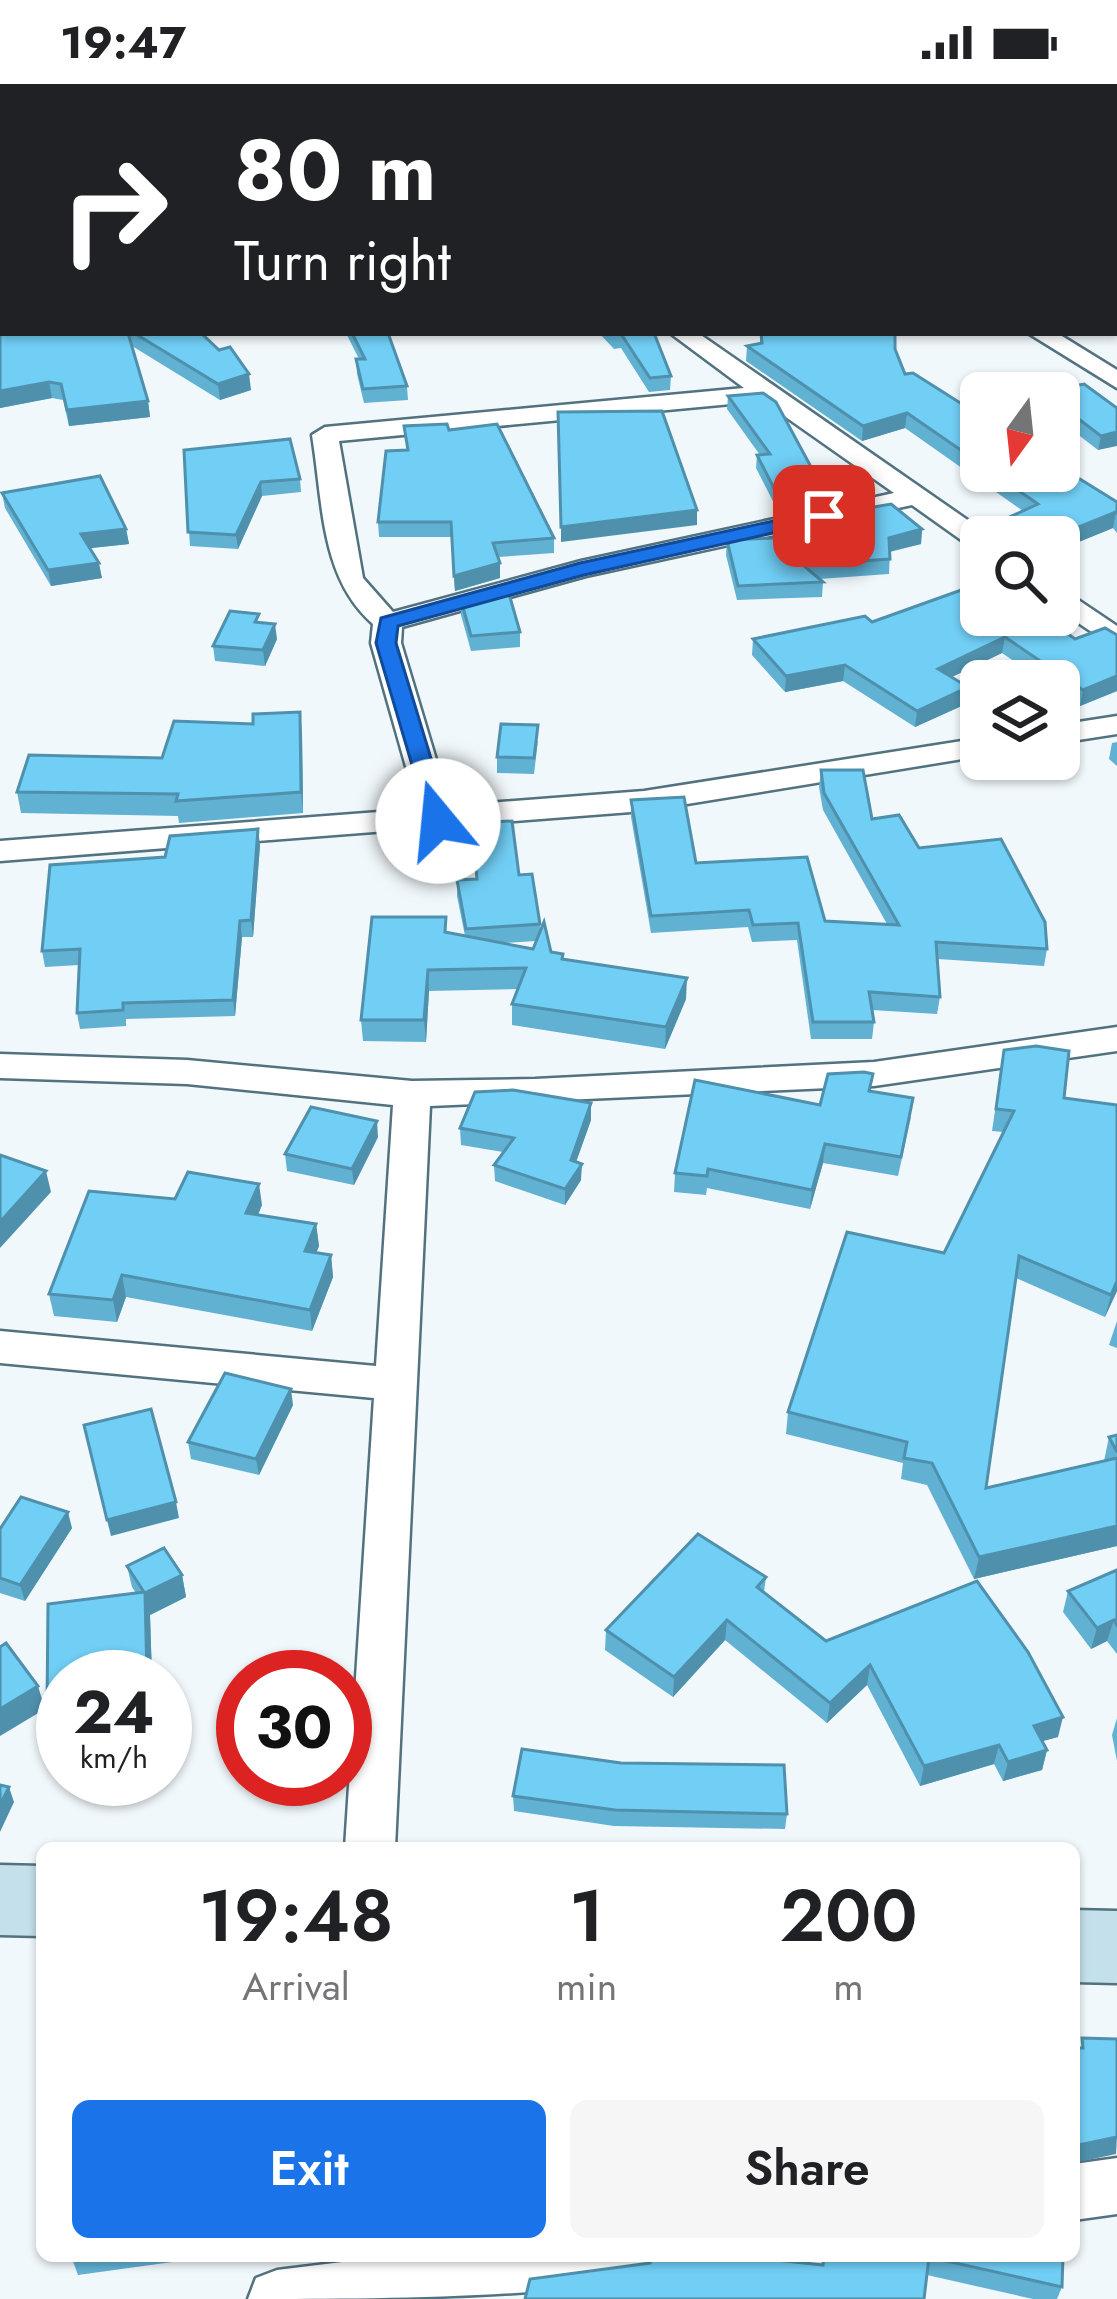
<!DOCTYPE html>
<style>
:root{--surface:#fff;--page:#f6f6f6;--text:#202124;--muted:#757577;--accent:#1a73e8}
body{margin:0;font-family:Jost,sans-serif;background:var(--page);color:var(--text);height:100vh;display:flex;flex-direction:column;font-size:45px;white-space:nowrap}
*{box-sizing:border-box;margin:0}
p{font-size:39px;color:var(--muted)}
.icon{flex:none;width:66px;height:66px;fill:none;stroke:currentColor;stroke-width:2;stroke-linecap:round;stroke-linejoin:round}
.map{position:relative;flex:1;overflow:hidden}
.drawer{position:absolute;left:36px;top:1758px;width:1044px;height:420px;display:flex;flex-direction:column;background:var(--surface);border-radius:18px;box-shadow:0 3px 9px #0004}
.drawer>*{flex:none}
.guide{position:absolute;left:0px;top:0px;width:1119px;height:252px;box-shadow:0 3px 9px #0004;background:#202124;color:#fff;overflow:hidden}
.needle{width:78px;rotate:195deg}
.tools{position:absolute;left:960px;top:288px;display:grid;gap:24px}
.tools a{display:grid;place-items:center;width:120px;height:120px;border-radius:18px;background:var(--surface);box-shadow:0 3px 9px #0004;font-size:60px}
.speed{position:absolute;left:36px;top:1566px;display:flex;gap:24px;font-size:60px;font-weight:700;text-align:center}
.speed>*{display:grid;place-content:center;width:156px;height:156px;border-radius:50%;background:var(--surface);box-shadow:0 3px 9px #0004;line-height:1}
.speed small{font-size:30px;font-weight:400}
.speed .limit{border:18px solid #d22;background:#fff;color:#111}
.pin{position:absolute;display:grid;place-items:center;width:102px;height:102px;color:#fff;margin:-51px;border-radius:24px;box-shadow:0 6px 18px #0006}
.me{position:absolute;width:132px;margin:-66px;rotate:343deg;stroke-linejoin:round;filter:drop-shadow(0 0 9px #0008)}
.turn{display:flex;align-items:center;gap:42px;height:252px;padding:0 36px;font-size:54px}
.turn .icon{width:156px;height:156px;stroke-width:2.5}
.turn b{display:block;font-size:84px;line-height:102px}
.eta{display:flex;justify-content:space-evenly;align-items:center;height:204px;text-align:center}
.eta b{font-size:72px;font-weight:600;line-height:84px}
.cta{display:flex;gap:24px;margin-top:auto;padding:24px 36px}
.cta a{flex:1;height:138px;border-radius:18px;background:var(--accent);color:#fff;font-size:48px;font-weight:600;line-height:138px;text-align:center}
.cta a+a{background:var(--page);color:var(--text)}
.status{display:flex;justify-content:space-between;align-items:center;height:84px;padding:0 60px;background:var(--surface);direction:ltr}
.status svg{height:33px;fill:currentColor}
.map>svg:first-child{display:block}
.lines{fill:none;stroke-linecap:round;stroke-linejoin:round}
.street-casing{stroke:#527280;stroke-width:5}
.secondary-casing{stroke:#527280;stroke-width:5}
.street{fill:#fff;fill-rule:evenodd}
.secondary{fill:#c4e0ea;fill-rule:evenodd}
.wall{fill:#61b1d3;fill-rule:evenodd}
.shaded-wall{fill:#4f90ac}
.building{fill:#71cef5;stroke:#4f90ac;stroke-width:3}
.route{fill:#1a73e8;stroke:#114b97;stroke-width:3}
</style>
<div class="status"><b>19:47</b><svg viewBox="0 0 49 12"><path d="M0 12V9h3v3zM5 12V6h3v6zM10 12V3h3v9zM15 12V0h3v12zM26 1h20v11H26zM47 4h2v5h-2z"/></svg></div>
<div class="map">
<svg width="1117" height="2215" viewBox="0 0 1117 2215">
<rect width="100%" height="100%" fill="#f1f8fb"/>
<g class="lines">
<defs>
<g id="street">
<polygon points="355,0 383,0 353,3"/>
<polygon points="713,0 733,0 735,3 715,3"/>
<polygon points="1073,0 1094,0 1096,3 1075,3"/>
<rect x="1116" y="21" width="1" height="12"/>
<polygon points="0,84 3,84 0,97"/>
<rect x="1116" y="173" width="1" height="14"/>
<path d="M670,249h28l294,204h-11v12l-10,-2 -59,-42 -326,71 -184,51 -1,16 49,163 194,-15 337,-53v18l-337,55 -644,50v-20l418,-32 -47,-166 2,-19c-53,-46 -50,-122 -61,-189l13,-8 419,-39zM763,317l131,92 -313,68 -188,51 -30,-34 -24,-137z"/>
<polygon points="1028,249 1057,249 1117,286 1117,304"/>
<polygon points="1059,503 1117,542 1117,565 1059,526"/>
<polygon points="1117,632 1117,650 1059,659 1059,641"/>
<polygon points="1117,943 1117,967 874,1002 430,1022 395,1764 345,1764 374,1314 0,1279 0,1247 376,1282 393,1021 187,1000 0,994 0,970 187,976 412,997 535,995 874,978"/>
<polygon points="1117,2074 1117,2130 1074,2136 1074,2080"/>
<path d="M391,2172h266l-9,20c-93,23 -294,23 -400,23l8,-21 21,-8z"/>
</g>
<g id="secondary">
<polygon points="0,1781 42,1782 42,1852 0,1851"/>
<polygon points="1074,1826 1117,1827 1117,1899 1074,1898"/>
</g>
</defs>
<!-- street casing -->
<use href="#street" class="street-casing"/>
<!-- secondary casing -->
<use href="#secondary" class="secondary-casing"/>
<!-- street -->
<use href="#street" class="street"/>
<!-- secondary -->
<use href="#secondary" class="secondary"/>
</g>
<!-- wall -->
<g class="wall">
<polygon points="388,0 471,0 476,3 392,3"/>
<polygon points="11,249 201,249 251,306 220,316 132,262 148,317 150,333 69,342 63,316 52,314 0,324 0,251"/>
<polygon points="346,249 388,249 407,302 408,316 364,319 357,290 356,275 359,275"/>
<polygon points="599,249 654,249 671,292 670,306 649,308 621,264 614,265"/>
<polygon points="760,249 895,249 895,265 905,290 981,332 981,387 1059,387 1117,418 1117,449 1113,444 1059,466 1059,453 988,453 990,442 1023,427 905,344 862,357 746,277 747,262 760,259"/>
<polygon points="1059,309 1117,324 1098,366 1059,336"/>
<polygon points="728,312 824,407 822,420 779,429 756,384 757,371 760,371 727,325"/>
<polygon points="404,342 449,346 554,454 554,469 498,473 500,494 455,507 451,453 379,453 378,438 407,366"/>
<polygon points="184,366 300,395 301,408 262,412 238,465 190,462"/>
<polygon points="2,409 126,445 129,460 90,464 102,494 51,502 5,424"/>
<polygon points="792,437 922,445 921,460 890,468 889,490 819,495 823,498 822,513 737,516 726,471 727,456 792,454"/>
<polygon points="461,516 520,548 520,563 471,567 461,531"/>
<polygon points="260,538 277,555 265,582 215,577 213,562"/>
<polygon points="872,538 1075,555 1117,551 1117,607 1080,622 1059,608 1059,597 1043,597 1002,569 952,593 966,620 915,643 843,597 785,608 752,571 753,555"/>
<polygon points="302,649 303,729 179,739 178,732 21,729 17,708 162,674"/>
<polygon points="538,657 534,690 497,689 497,673"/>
<polygon points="1117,658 1117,682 1109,675 1112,659"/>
<polygon points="821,686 872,735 919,764 1047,865 1044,882 938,875 940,913 937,930 872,926 874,938 872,955 811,955 797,856 752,858 748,843 651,849 631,733 631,716 696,779 825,837 887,840 823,726 819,703"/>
<path d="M472,739l47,52 21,49v7l11,21 11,7 124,40 -21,50 -153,-24v-21l6,-15 -89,2 -3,51 -63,-1 -2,-21 85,-103v15l19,4 -8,-40v-16l19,-1zM536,857l-3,8 -29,-6z"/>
<polygon points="260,761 253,853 242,853 235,932 126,935 126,942 80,945 77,929 79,881 45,883 42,867 165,773"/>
<polygon points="1004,966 1064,1014 1117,1207 1105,1233 1016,1194 986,1404 1104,1377 1109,1353 1117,1351 1117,1462 974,1495 927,1401 901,1395 903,1379 786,1350 788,1328 944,1169 1003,1048 992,1047"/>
<polygon points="871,1007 911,1033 898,1092 823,1079 810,1125 707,1104 706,1111 674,1108 675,1089 820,1021"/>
<polygon points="591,1036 576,1078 581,1096 565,1121 495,1097 494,1081 503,1068 461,1061 460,1044"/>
<polygon points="378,1053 354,1101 287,1087 285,1070"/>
<polygon points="262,1121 258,1131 316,1140 319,1162 316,1169 331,1171 333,1193 312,1247 126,1213 117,1238 54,1232 49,1210"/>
<polygon points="1117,1237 1117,1264 1109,1261"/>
<polygon points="293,1321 259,1391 191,1375 188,1358"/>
<polygon points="72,1444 25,1517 0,1509 0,1445"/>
<polygon points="164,1464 182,1491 186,1513 150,1531 152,1593 63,1593 63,1642 53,1643 47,1623 48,1520 136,1509 132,1503 127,1482"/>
<polygon points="1117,1486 1117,1570 1107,1557 1091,1565 1063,1528 1068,1507"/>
<polygon points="766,1493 764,1508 826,1557 1058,1653 1042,1657 1047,1666 1042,1686 1003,1697 994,1680 920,1702 867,1601 827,1639 725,1556 673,1613 605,1566 606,1546"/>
<polygon points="1117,1634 1117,1677 1112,1651"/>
<polygon points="513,1712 787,1730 785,1745 614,1742 514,1727"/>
<polygon points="71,2172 216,2172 78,2191"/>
<polygon points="823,2172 1063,2172 1062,2203 1057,2215 1033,2215 927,2191 822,2181"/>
</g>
<!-- shaded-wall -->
<g class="shaded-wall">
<polygon points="249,290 251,306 220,316 218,300"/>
<polygon points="49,298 52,314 0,324 0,307"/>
<polygon points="148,317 150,333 69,342 67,326"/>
<polygon points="907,329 905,344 862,357 863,342"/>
<polygon points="1117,348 1117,362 1098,366 1101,352"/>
<polygon points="261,398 262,412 238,465 236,451"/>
<polygon points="824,407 822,420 779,429 780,416"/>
<polygon points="697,426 697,441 561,458 561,443"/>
<polygon points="1116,428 1113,444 1059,466 1059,453 1054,453"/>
<polygon points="126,445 129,460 83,465 81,450"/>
<polygon points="922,445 921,460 887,468 889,454"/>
<polygon points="99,479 102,494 51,502 48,486"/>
<polygon points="500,479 500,494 455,507 454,492"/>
<polygon points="275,540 277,555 265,582 263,566"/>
<polygon points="1005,553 1002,569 935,601 938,585"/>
<polygon points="845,581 843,597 785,608 786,592"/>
<polygon points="1117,592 1117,607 1080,622 1083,606"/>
<polygon points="968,603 966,620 915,643 917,627"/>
<polygon points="300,628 302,649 303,729 301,708"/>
<polygon points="258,745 260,761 253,853 251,836"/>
<polygon points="240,837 242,853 235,932 233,916"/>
<polygon points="428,886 429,907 426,958 424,936"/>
<polygon points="687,894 686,915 665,965 666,943"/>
<polygon points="591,1019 591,1036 571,1092 571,1076"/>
<polygon points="377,1037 378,1053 354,1101 352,1085"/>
<polygon points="825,1060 823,1079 810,1125 812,1106"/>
<polygon points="582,1080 581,1096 565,1121 565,1105"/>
<polygon points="46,1087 51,1108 0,1164 0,1138"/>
<polygon points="259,1100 262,1121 249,1151 246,1129"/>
<polygon points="316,1140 319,1162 308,1189 305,1167"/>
<polygon points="331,1171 333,1193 312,1247 310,1226"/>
<polygon points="122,1191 126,1213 117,1238 113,1216"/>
<polygon points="1117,1197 1117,1207 1105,1233 1111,1211"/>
<polygon points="291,1305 293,1321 259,1391 256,1375"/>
<polygon points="176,1418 179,1434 111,1452 107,1436"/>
<polygon points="68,1428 72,1444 25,1517 20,1501"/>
<polygon points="1117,1442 1117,1462 974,1495 979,1473"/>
<polygon points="182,1491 186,1513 150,1531 152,1593 147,1593 145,1509"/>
<polygon points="727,1536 725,1556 673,1613 674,1593"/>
<polygon points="1114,1536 1107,1557 1091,1565 1097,1544"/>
<polygon points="870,1581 867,1601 827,1639 830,1619"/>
<polygon points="38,1602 45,1625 0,1652 0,1625"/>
<polygon points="1063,1633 1058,1653 1028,1661 1034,1642"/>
<polygon points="999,1661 994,1680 920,1702 924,1682"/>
<polygon points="1047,1666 1042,1686 1003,1697 1008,1678"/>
<polygon points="9,1703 14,1718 0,1748 0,1721"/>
<polygon points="1117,2053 1116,2070 1074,2079 1074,2069 1077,2062"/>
</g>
<!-- building -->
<g class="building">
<polygon points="404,0 471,0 476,3 409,3"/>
<polygon points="558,0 610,0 612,1 602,3 561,3"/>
<polygon points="880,0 981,0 982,3 881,3"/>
<polygon points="1091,0 1116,1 1116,4 1090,3"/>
<rect x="0" y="7" width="3" height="31"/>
<rect x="1116" y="71" width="1" height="62"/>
<polygon points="0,93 3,93 3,126 0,124"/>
<polygon points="11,249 128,249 148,317 67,326 61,300 49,298 0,307 0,251"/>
<polygon points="134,249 201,249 219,266 230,263 249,290 218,300"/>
<polygon points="352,249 388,249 407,302 363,305 356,275 365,275"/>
<polygon points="612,249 654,249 671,292 650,294 621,250"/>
<polygon points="761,249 895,249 895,265 905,290 913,289 981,332 981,380 907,329 863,342 747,262 762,259"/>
<polygon points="1084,300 1117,324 1117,348 1101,352 1059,320 1059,309 1044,308"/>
<polygon points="763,309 776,318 824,407 780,416 757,371 770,370 728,312"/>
<polygon points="662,327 697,426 561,443 558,328"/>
<polygon points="447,340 449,346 497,340 554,454 493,459 500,479 454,492 451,438 378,438 386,367 408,366 404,342"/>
<polygon points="290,355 300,395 261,398 236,451 188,448 184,366"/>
<polygon points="1059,382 1117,418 1117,430 1116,428 1054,453 1009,453 990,442 1038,420 990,387 1059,387"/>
<polygon points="100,392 126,445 81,450 99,479 48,486 2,409"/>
<polygon points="891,420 922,445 889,454 890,475 803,481 823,498 738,502 727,456 800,453 792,437"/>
<polygon points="981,499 981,531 1042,531 1075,555 1105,544 1117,551 1117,592 1083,606 1005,553 938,585 968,603 917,627 845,581 786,592 753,555 865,532 872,538"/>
<polygon points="507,503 520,548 471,552 461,516"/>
<polygon points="230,527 259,530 255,538 275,540 263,566 213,562"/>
<polygon points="300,628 301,708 176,717 178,710 17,708 29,671 162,674 174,637 253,640 253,630"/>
<polygon points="501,640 538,641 534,674 497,673"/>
<polygon points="821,686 863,686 872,735 899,731 919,764 1001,755 1045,838 1047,865 936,858 940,913 869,908 874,938 813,938 798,839 753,841 749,826 651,832 631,716 684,713 696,779 807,773 825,837 899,841 824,709"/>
<polygon points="512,737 519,791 532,790 540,840 466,845 457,796 477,795 472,739"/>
<polygon points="258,745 251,836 240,837 233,916 123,919 123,926 77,929 80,865 42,867 50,781 165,773 170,752"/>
<polygon points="372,833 446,833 445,848 533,865 544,838 551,868 563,870 562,875 687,894 666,943 512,920 526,884 428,886 424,936 361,936"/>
<polygon points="1036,962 1069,967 1064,1014 1117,1021 1117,1197 1111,1211 1019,1172 986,1404 1117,1374 1117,1442 979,1473 932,1379 904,1374 907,1358 788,1328 847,1148 944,1169 1014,1027 996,1025 1004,966"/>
<polygon points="864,988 873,990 869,1007 913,1014 901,1073 825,1060 812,1106 708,1085 707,1092 675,1089 695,996 820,1021 828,990"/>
<polygon points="513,1006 591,1019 571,1076 582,1080 565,1105 494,1081 514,1054 460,1044 475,1008"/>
<polygon points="311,1023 377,1037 352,1085 285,1070"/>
<polygon points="0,1071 46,1087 0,1138"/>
<polygon points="188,1088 259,1100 246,1129 316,1140 305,1167 331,1171 310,1226 122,1191 113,1216 49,1210 89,1107 175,1115"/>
<polygon points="225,1289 291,1305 256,1375 188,1358"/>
<polygon points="151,1325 176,1418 107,1436 84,1341"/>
<polygon points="1117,1351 1117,1368 1109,1353"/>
<polygon points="21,1413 68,1428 20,1501 0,1494 0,1445"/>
<polygon points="698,1450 766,1493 757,1503 826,1557 977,1497 1028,1568 1063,1633 1034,1642 1047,1666 1008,1678 999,1661 924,1682 870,1581 830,1619 727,1536 674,1593 606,1546"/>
<polygon points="164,1464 182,1491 145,1509 147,1593 63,1593 63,1620 47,1623 48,1520 144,1508 127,1482"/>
<polygon points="1117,1486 1117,1541 1114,1536 1097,1544 1068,1507"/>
<polygon points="6,1559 38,1602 0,1625 0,1563"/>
<polygon points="522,1665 621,1679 784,1681 787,1730 615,1726 513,1712"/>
<polygon points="0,1701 9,1703 0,1721"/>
<polygon points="1082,1954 1117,1955 1117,2053 1074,2062 1074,1964 1083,1964"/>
<polygon points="71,2172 99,2172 71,2176"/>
<polygon points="655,2172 739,2172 823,2181 824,2172 1063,2172 1062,2203 929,2173 924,2215 525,2215 530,2195 650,2179"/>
</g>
<!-- route -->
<polygon class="route" points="824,426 831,428 831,436 584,491 398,542 396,559 450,737 430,742 376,559 381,534 580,479"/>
</svg>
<div class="tools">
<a><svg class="needle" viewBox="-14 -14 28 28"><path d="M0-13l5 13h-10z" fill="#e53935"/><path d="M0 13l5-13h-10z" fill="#757577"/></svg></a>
<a><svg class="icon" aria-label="search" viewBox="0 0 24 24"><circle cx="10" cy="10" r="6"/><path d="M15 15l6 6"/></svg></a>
<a><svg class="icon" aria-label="layers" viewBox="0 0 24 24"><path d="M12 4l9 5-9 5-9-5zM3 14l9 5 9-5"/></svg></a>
</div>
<div class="speed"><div>24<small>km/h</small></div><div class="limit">30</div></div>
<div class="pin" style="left:824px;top:432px;background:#d93025"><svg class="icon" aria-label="arrive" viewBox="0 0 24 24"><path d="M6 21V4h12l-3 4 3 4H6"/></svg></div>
<svg class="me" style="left:438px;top:737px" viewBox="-20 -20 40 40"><circle r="19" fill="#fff"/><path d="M0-13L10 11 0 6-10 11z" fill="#1a73e8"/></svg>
<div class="guide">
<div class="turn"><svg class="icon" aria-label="right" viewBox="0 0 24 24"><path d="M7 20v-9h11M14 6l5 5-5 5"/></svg><div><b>80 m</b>Turn right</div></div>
</div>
<section class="drawer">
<div class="eta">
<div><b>19:48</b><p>Arrival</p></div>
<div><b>1</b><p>min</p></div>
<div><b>200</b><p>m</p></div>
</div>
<div class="cta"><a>Exit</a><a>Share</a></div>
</section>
</div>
